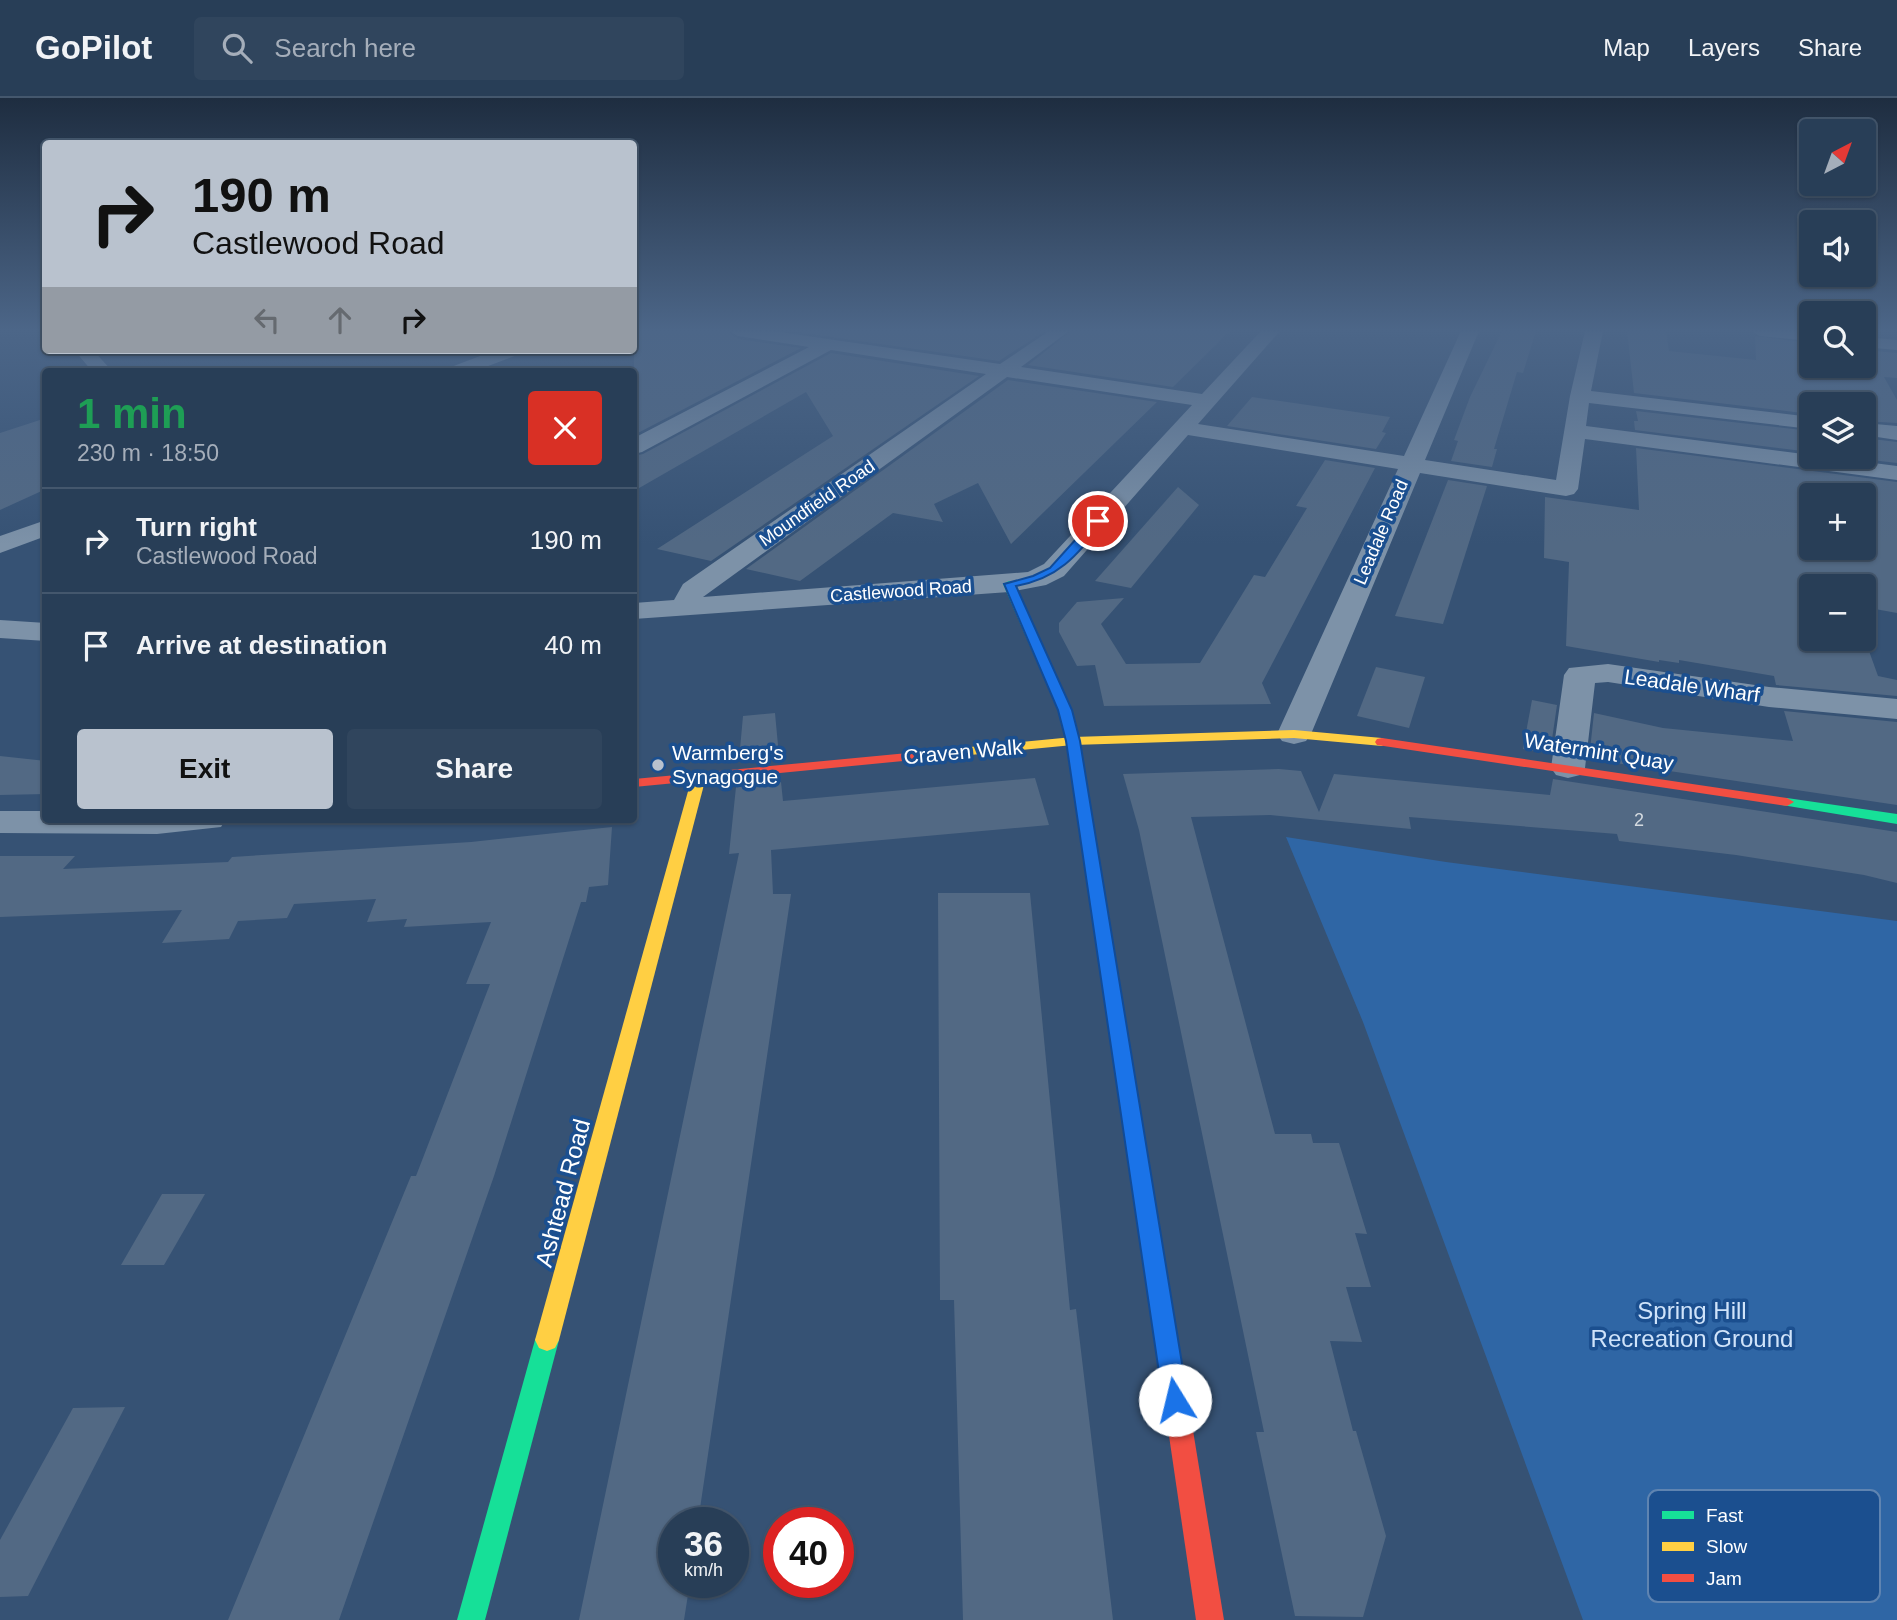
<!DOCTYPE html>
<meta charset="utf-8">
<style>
:root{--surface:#283e57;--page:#30455d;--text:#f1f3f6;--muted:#a5aeba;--line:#44576d;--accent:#b9c2ce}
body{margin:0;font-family:Arial,sans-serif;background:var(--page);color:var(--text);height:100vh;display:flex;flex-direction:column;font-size:26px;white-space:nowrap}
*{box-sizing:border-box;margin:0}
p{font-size:23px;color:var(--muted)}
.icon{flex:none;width:38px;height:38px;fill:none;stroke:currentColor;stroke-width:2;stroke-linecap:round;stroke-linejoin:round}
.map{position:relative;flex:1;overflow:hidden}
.panel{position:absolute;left:42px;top:270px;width:595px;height:455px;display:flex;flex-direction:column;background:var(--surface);border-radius:7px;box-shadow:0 2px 5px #0004,0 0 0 2px var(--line)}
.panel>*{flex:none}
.top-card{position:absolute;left:42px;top:42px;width:595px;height:214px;border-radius:7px;box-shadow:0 2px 5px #0004,0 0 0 2px var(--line);background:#b9c2ce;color:#111;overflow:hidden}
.needle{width:46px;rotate:41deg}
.fabs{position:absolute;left:1799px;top:21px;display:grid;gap:14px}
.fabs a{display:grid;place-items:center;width:77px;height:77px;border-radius:7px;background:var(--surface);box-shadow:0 2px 5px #0004,0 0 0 2px var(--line);font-size:35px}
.speed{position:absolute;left:658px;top:1409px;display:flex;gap:14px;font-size:35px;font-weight:700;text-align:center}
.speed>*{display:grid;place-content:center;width:91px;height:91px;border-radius:50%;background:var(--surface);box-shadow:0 2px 5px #0004,0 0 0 2px var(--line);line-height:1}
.speed small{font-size:18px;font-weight:400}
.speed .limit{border:10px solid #d22;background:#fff;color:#111}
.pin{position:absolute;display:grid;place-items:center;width:60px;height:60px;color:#fff;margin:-30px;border:4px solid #fff;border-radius:50%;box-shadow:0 2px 7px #0007}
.me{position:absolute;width:77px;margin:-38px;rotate:351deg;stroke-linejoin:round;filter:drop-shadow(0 0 5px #0008)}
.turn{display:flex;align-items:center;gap:24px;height:147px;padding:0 35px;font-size:32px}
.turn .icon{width:91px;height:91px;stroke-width:2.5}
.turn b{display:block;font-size:49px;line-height:60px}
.lanes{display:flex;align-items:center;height:66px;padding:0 35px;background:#0003;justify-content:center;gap:35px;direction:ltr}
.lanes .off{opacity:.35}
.round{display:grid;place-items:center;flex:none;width:74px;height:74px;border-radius:7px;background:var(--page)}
.head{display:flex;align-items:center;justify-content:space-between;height:119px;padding:0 35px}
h1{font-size:42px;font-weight:700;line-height:52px;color:#1e9e55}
.action{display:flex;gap:14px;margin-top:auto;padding:14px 35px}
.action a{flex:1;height:80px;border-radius:7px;background:var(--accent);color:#111;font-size:28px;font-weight:700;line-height:80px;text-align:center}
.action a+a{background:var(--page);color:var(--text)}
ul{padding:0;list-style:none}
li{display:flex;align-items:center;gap:21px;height:105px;padding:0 35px;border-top:2px solid var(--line)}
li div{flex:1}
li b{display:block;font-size:26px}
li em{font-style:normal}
header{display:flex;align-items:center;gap:42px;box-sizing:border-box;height:98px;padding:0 35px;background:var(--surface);border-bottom:2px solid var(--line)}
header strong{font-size:33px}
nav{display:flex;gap:38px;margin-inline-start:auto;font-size:24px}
.search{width:490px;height:63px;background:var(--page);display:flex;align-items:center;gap:18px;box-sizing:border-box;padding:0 24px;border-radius:7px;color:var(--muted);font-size:26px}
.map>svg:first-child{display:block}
.green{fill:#2f66a5}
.building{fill:#526984;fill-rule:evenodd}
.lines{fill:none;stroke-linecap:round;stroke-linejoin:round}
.street{fill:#7d92a8;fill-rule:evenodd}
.fast{fill:#16e098;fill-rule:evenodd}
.slow{fill:#ffcf43;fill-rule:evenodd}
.jam{fill:#f24e42;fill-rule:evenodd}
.route{fill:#1a73e8;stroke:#114b97;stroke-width:2}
.poi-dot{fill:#b9c2ce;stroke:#1b4f8f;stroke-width:2.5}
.labels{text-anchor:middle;stroke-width:7;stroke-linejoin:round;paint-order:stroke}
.far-street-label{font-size:18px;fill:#fff;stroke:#1b4f8f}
.number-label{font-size:18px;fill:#d4dae0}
.street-label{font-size:21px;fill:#fff;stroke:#1b4f8f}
.poi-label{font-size:21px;fill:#fff;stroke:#1b4f8f;text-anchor:start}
.near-street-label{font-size:24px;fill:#fff;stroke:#1b4f8f}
.near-park-label{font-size:24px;fill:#cfe3fa;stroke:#1b4f8f}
.key{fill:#1b4f8f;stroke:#5f84b1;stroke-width:2}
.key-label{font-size:19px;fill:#fff}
</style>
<header>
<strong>GoPilot</strong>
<div class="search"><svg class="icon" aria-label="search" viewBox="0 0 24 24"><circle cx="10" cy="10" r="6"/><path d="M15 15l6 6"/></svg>Search here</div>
<nav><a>Map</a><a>Layers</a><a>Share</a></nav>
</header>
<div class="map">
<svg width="1897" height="1522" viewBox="0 0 1897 1522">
<rect width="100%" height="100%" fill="#365274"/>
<!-- green -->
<polygon class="green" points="1286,739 1446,764 1897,823 1897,1522 1583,1522 1363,924"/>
<!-- building -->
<g class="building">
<polygon points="634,233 727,233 738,241 801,250 634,337"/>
<polygon points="790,233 1045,233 999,263"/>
<polygon points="1071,233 1230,233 1173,289 1028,267"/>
<polygon points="1502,233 1536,233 1523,275 1517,274 1494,351 1497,351 1492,369 1451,363 1458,343 1454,342 1470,299"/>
<polygon points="1627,233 1666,233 1669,253 1756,262 1755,238 1811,245 1811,268 1864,268 1864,252 1897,255 1897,280 1884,279 1897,302 1897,325 1864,323 1864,306 1811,306 1811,316 1634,295"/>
<polygon points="831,255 979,278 711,463 657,451 833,338 806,294 634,393 634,358 643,356"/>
<polygon points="1008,282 1157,304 1011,446 978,385 934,406 943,424 893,415 800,483 746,471"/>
<polygon points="1252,299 1390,319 1382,334 1386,335 1376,351 1227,328"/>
<polygon points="1636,313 1811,333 1811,354 1635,332 1634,323 1638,323"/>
<polygon points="46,320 46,391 0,412 0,335"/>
<polygon points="1864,340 1897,344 1897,365 1846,359 1864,359"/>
<path d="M1636,350l261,34v131l-33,-6v-21h-53v53l53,-2 14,39 19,4v16l-121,-11 -2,-9 -95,-16v3l-20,-3v2l-93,-16 3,-84 -25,-4 1,-61 94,13zM1811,397h53v53h-53z"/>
<polygon points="1325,362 1375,370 1262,585 1271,606 1104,608 1095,567 1077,568 1059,534 1059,525 1077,504 1124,500 1101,526 1126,566 1200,565 1254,477 1265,479 1307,410 1296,408"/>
<polygon points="1448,382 1487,388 1443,526 1395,518"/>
<polygon points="1178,389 1199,407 1131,490 1095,483"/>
<polygon points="1376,569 1425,579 1409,630 1357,618"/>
<polygon points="1532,602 1557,607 1550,655 1523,651"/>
<polygon points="1784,613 1897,624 1897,707 1589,661 1594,615 1663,630 1793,643"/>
<polygon points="775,615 779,658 739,662 743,618"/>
<polygon points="0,658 46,663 46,696 0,697"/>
<polygon points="1279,671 1301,673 1319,714 1334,676 1550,697 1553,681 1897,734 1897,785 1864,777 1736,757 1619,743 1617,736 1409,719 1411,731 1270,717 1191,719 1275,1036 1311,1036 1313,1045 1339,1045 1367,1136 1355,1135 1371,1189 1346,1189 1362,1244 1330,1243 1353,1333 1356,1333 1386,1438 1363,1519 1295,1518 1256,1334 1264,1334 1139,732 1123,676"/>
<polygon points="1035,680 1049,727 771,752 773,796 791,796 698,1424 674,1424 674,1484 690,1484 684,1522 579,1522 739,755 729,756 736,689 781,684 783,703"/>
<polygon points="612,729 608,787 589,789 586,804 581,804 494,1078 339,1522 228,1522 411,1078 416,1078 490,886 466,886 491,824 404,829 407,821 367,824 376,801 294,806 287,820 238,823 229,841 162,845 182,812 0,819 0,758 75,758 63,771 228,764 232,759 471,744"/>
<polygon points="938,795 1030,795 1070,1212 1076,1211 1113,1522 963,1522 954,1202 940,1202"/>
<polygon points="162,1096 205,1096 164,1167 121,1167"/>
<polygon points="125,1309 28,1498 0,1499 0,1442 73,1310"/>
</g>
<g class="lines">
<!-- street -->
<g class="street">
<path d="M729,233h44l227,33 49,-33h20l-48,36 181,27 59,-63h19l-82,93 206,32 57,-125h18l-54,129 131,20 14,-84 15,-65h18l-12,60 220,26v12l-222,-26 -3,23 311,40v14l-312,-41 -7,50 -4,5 -8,2 -146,-23 -109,261 -5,7 -12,3 -12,-3 -5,-7 121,-265 -210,-34 -124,141 -18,9 -37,7 -375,27v-16l40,-3 9,-16 303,-210 -155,-24 -189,102 -8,2v-16l175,-91 -71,-11zM1007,279l185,28 -148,159 -16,8 -325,25z"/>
<polygon points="1751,233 1811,233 1811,243 1760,238"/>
<polygon points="1864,239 1897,242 1897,252 1864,249"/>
<polygon points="74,252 93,252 112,273 92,273"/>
<polygon points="496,252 522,252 520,256 475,273 448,273 451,269"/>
<polygon points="1864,325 1897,328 1897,342 1864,337"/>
<polygon points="46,422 46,438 0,455 0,438"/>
<polygon points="0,522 46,525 46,543 0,540"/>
<polygon points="1608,566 1769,589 1897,601 1897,621 1769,609 1608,584 1595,585 1585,670 1580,677 1568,680 1556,677 1551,670 1564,577 1569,570"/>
<polygon points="0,713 46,713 46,721 226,721 221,729 157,736 0,735"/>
</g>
<!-- fast -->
<g class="fast">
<polygon points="1009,483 1015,486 1072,612 1080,643 1147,1051 1144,1057 1137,1059 1130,1057 1127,1051 1066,643 1058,612 1003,486"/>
<polygon points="1787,700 1897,716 1897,726 1782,707 1780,704"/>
<polygon points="547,1231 555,1234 559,1242 485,1522 457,1522 535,1242 539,1234"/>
</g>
<!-- slow -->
<g class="slow">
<polygon points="1294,632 1382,640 1389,644 1382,648 1294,640 1073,647 950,659 943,655 950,651 1073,639"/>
<polygon points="699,675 706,679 559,1242 555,1250 547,1253 539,1250 535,1242 692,679"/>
</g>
<!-- jam -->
<g class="jam">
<polygon points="1382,640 1787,700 1794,704 1787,708 1377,647 1375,644 1377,641"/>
<polygon points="950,651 955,652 957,655 955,658 634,689 634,681"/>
<polygon points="1137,1043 1144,1045 1147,1051 1224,1522 1196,1522 1127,1051 1130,1045"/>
</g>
</g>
<!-- sky -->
<linearGradient id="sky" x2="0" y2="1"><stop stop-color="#1e2d40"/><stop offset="0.52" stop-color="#4c6688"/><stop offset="1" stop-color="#4c6688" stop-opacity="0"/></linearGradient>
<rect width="1897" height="446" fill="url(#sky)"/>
<!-- route -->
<path class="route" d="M1095,420l9,3c-27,34 -44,57 -88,65l56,124 8,31 108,659 -4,9 -9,3 -8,-3 -4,-9 -97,-659 -8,-31 -54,-126 29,-8 17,-8z"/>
<!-- markers -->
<circle class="poi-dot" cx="658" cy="667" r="7"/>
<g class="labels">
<!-- far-street labels -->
<g class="far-street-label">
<text transform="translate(817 405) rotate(-35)" y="6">Moundfield Road</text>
<text transform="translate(1381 434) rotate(-67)" y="6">Leadale Road</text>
<text transform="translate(901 493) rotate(-4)" y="6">Castlewood Road</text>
</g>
<!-- number labels -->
<g class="number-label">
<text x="1639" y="728">2</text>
</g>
<!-- street labels -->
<g class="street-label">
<text transform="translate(1692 588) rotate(8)" y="7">Leadale Wharf</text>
<text transform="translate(963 654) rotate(-5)" y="7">Craven Walk</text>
<text transform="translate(1599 654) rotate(9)" y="7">Watermint Quay</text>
</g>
<!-- poi labels -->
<g class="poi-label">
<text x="672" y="662">Warmberg's<tspan x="672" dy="24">Synagogue</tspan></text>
</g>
<!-- near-street labels -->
<g class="near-street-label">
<text transform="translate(563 1095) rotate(-75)" y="8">Ashtead Road</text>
</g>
<!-- near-park labels -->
<g class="near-park-label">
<text x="1692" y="1221">Spring Hill<tspan x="1692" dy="28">Recreation Ground</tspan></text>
</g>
</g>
<!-- legend -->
<rect x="1648" y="1392" width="232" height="112" rx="10" class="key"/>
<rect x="1662" y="1413" width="32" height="8" fill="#16e098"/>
<rect x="1662" y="1444" width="32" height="9" fill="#ffcf43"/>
<rect x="1662" y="1476" width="32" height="8" fill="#f24e42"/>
<g class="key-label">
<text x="1706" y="1424">Fast</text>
<text x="1706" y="1455">Slow</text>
<text x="1706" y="1487">Jam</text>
</g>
</svg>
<div class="fabs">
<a><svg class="needle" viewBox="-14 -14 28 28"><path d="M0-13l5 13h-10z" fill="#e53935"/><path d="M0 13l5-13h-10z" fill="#a5aeba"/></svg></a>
<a><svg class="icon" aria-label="sound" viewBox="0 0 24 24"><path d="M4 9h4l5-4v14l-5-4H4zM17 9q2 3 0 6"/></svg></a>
<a><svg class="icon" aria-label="search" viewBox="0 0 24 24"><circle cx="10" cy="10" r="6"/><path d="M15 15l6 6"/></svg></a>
<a><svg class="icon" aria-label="layers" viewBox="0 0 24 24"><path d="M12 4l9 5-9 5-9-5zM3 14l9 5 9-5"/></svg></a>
<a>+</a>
<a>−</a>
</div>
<div class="speed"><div>36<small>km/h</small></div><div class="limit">40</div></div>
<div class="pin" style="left:1098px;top:423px;background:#d93025"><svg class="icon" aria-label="arrive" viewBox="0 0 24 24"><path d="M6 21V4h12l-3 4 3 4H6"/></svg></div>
<svg class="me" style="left:1175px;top:1302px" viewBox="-20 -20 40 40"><circle r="19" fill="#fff"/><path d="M0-13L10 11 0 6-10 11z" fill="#1a73e8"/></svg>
<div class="top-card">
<div class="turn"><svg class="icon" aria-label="right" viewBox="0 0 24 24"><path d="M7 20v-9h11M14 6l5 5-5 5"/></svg><div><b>190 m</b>Castlewood Road</div></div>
<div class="lanes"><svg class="icon off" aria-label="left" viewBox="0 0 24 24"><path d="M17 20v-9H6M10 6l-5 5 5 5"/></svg><svg class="icon off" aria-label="ahead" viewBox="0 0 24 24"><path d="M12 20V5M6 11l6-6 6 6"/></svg><svg class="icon" aria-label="right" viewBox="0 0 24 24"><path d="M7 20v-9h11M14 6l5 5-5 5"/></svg></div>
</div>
<section class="panel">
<div class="head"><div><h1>1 min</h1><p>230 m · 18:50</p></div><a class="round" style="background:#d93025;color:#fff"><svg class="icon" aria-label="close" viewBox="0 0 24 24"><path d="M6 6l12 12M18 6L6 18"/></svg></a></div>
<ul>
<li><svg class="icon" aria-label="right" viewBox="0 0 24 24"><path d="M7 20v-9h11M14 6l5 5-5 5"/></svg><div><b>Turn right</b><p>Castlewood Road</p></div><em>190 m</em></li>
<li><svg class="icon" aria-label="arrive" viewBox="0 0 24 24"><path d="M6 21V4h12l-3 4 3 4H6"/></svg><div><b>Arrive at destination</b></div><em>40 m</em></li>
</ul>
<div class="action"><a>Exit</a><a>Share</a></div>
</section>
</div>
